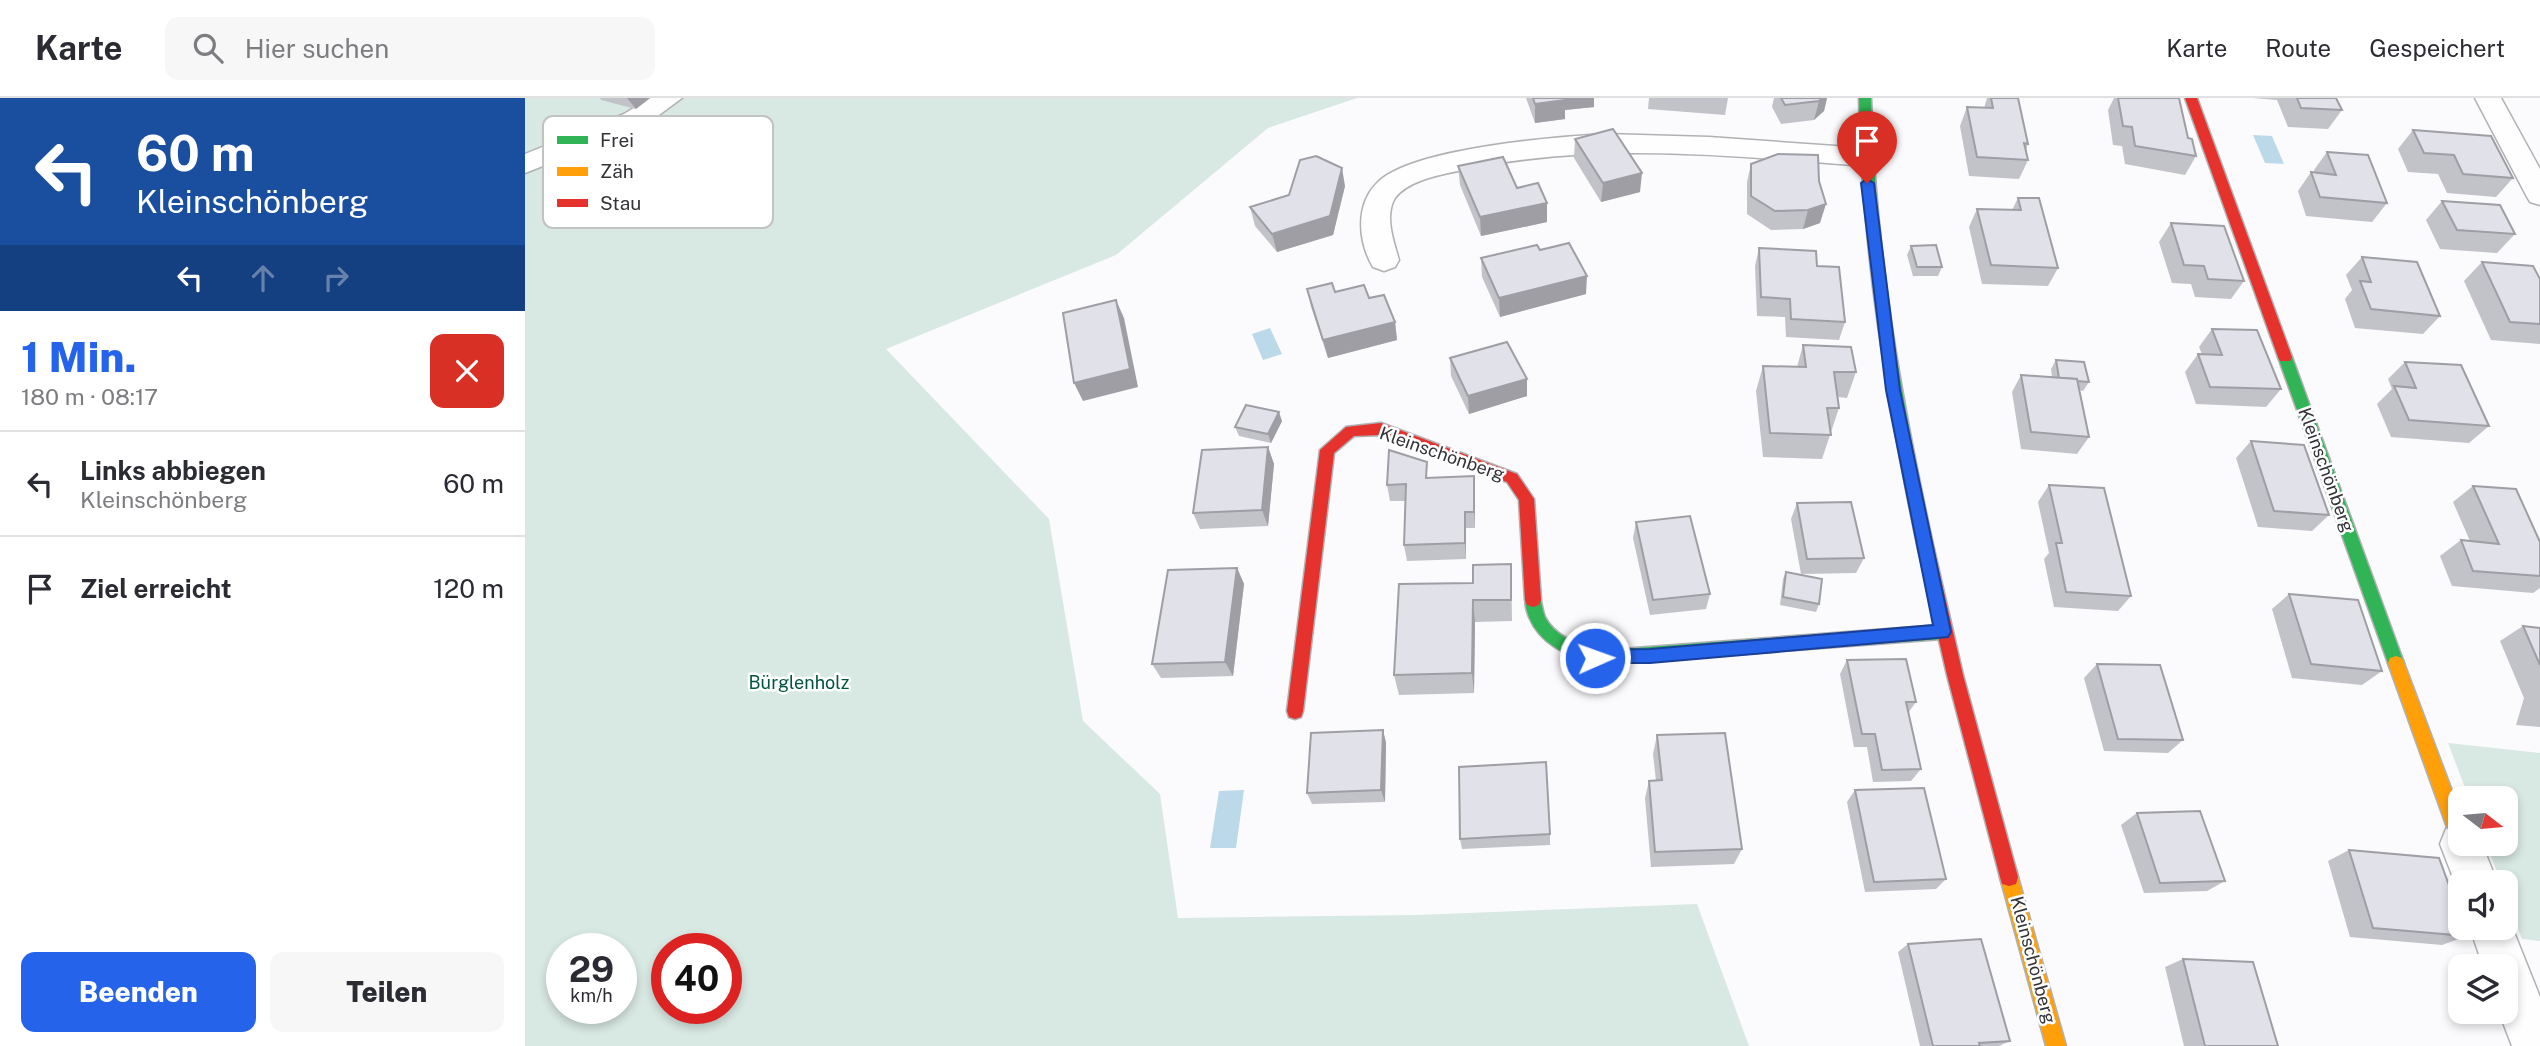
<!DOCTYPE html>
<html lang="de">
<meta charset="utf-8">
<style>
:root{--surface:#fff;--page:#f7f7f7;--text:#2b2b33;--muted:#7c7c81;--line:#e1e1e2;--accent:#2563eb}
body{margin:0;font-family:"Public Sans",sans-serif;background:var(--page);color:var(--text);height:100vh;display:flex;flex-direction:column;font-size:26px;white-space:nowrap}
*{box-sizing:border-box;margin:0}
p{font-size:23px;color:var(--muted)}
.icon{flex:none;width:38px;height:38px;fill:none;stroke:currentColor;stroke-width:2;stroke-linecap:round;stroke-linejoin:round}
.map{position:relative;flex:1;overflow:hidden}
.details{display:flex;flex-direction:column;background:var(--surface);width:525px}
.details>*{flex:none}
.hud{background:#1a4fa0;color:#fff;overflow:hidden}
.needle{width:46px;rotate:106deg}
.tools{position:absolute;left:1923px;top:688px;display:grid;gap:14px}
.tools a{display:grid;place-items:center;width:70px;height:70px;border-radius:14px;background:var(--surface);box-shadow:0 4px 10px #0003;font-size:35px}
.speed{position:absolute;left:21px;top:835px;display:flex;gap:14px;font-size:35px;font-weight:700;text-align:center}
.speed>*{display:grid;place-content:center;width:91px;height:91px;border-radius:50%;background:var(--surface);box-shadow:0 4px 10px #0003;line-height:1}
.speed small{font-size:18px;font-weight:400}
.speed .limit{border:10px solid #d22;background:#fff;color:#111}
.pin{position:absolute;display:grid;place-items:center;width:60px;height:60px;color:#fff;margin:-72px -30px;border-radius:50% 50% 50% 0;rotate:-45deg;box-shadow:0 0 7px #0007}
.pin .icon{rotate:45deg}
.me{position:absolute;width:77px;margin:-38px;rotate:88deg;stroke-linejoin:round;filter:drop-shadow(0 0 5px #0008)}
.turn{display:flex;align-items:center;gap:24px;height:147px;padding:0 21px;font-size:32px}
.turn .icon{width:91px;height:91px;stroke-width:2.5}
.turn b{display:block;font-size:49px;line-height:60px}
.lanes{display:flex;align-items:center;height:66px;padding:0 21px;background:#0003;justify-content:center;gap:35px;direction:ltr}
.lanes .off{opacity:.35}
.round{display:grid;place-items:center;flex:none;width:74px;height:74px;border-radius:14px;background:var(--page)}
.head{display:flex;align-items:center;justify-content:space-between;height:119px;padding:0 21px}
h1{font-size:42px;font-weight:800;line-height:52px;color:var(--accent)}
.button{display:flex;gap:14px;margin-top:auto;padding:14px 21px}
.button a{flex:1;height:80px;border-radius:14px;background:var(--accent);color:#fff;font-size:28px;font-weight:800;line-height:80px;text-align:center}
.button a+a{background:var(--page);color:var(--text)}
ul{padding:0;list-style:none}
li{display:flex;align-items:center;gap:21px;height:105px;padding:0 21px;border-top:2px solid var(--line)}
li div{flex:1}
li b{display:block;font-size:26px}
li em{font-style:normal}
header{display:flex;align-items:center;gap:42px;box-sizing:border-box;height:98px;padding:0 35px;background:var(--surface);border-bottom:2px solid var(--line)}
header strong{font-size:33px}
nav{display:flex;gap:38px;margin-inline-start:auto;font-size:24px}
.search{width:490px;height:63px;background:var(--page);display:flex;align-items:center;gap:18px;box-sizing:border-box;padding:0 24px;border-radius:14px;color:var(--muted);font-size:26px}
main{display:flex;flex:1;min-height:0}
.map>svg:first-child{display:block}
.green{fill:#d8e8e2;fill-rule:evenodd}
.water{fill:#bcd9ea}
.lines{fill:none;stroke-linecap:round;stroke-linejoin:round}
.street-casing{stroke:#b1b1b4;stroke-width:3}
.fast-casing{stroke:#b1b1b4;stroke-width:3}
.slow-casing{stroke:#b1b1b4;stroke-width:3}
.jam-casing{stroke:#b1b1b4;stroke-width:3}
.street{fill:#fefeff;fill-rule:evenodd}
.fast{fill:#30b455;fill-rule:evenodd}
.slow{fill:#ff9f0a;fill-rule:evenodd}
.jam{fill:#e5322d;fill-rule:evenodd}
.wall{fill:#c2c2c9}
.shaded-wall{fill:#9e9ea4}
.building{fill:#e1e1ea;stroke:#9e9ea4;stroke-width:2}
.route{fill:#2563eb;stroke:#184099;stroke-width:2}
.labels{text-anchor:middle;stroke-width:5;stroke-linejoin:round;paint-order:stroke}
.street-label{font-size:18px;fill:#333237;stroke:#fff}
.park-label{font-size:18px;fill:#00563c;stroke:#fff}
.key{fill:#fff;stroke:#c2c2c3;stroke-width:2}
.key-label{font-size:19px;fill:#333237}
</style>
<header>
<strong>Karte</strong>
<div class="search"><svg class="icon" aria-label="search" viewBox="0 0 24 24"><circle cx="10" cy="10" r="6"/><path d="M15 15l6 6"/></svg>Hier suchen</div>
<nav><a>Karte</a><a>Route</a><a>Gespeichert</a></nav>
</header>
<main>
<section class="details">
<div class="hud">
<div class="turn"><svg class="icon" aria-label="left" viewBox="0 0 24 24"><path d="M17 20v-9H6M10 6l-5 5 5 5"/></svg><div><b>60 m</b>Kleinschönberg</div></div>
<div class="lanes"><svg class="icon" aria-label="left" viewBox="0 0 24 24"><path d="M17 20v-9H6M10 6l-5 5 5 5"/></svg><svg class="icon off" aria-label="ahead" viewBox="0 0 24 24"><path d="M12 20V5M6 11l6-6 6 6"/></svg><svg class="icon off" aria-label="right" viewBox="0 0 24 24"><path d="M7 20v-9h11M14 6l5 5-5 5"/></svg></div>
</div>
<div class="head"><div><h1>1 Min.</h1><p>180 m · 08:17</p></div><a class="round" style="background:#d93025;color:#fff"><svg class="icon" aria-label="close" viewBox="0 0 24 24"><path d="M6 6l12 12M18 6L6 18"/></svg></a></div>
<ul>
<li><svg class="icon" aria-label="left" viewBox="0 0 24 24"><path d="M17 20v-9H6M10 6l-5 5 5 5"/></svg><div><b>Links abbiegen</b><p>Kleinschönberg</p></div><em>60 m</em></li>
<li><svg class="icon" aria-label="arrive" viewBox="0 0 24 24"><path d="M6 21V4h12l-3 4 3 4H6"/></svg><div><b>Ziel erreicht</b></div><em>120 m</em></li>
</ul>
<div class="button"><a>Beenden</a><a>Teilen</a></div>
</section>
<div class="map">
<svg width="2015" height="948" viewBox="0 0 2015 948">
<rect width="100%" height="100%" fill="#fbfafd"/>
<!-- green -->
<g class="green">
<path d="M0,0h832l-89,30 -152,127 -230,94 163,170 34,202 77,73 18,124 239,-3 280,-11 52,142h-1224zM37,850h59v60h-59zM142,850h59v60h-59z"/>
<polygon points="1923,645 2015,655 2015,843 1997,841 1981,798 1981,784 1976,784 1961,746 1981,746 1981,700 1944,700"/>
</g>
<!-- water -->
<g class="water">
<polygon points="1728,37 1747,38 1759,66 1740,65"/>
<polygon points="745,230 757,256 738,262 727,236"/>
<polygon points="719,692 711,750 685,750 694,693"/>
</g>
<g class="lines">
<defs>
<g id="street">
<polygon points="125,0 157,0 119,28 0,75 0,56 99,16"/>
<polygon points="1950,0 1976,0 2015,71 2015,107 2005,104 2001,97"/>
<path d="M1080,36l104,3 155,11 10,3 4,6 -4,6 -10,3c-134,-10 -268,-25 -401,4 -20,4 -55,10 -68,28 -11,18 -1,44 4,62l-4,7 -11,4 -11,-4c-15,-25 -18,-62 4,-84 33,-35 179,-46 228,-49z"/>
<polygon points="1936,725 1936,746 1957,746 1972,784 1936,784 1936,800 1915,746 1921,731"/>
<polygon points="1981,814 2015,899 2015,948 1987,948 1974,914 1981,914 1981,868 1958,868 1945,830 1981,830"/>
</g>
<g id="fast">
<path d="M1334,0h12c4,153 30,302 63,451l-3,5h-10l-3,-5c-31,-149 -56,-298 -59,-451z"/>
<polygon points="1760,254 1767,259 1879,565 1877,570 1871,572 1865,570 1863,565 1753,259"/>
<path d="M1008,495l6,2c3,7 3,15 6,22 9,18 31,27 50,34l347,-26 6,2 2,5 -2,5 -6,2 -347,26c-27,-10 -54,-19 -66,-48 -3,-8 -5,-15 -2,-22z"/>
</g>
<g id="slow">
<polygon points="1871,558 1877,560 1879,565 1936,717 1936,746 1944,746 1936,752 1930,749 1927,743 1863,565 1865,560"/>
<polygon points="1484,770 1491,772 1493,779 1541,948 1521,948 1475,779 1477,772"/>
</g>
<g id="jam">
<polygon points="1660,0 1672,0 1767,259 1765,263 1755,263 1753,259"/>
<polygon points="856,325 992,376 1009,401 1016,502 1014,507 1008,509 1002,507 1000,502 994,402 982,384 855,337 829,338 809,355 778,613 776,619 770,621 764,619 762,613 795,352 821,329"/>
<polygon points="1401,444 1406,446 1409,451 1438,577 1493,779 1491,786 1484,788 1477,786 1475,779 1422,577 1393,451 1396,446"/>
</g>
</defs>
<!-- street casing -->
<use href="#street" class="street-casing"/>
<!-- fast casing -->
<use href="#fast" class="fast-casing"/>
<!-- slow casing -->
<use href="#slow" class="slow-casing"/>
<!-- jam casing -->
<use href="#jam" class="jam-casing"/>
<!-- street -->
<use href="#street" class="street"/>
<!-- fast -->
<use href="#fast" class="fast"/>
<!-- slow -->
<use href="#slow" class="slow"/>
<!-- jam -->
<use href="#jam" class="jam"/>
</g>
<!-- wall -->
<g class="wall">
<polygon points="75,0 125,0 111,11 76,2"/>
<polygon points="1001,0 1069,0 1069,9 1040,12 1040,21 1010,25"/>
<polygon points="1124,0 1203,0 1200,17 1123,11"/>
<polygon points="1249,0 1302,0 1299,13 1289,22 1256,26 1247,9"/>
<polygon points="1462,0 1493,0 1503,46 1501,52 1503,62 1494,81 1444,78 1435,28 1442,9 1459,10"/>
<polygon points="1589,0 1654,0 1663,40 1671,58 1660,77 1600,66 1597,48 1588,47 1583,12"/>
<polygon points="1728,0 1811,0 1817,12 1803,31 1763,29 1752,2"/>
<polygon points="1888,32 1988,80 1971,99 1922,95 1913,76 1883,74 1873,51"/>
<polygon points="1050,41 1115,94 1076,104 1049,60"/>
<polygon points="1802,54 1862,105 1847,124 1781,118 1773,93 1786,74 1790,75 1789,72"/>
<polygon points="1253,56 1295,125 1278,131 1246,132 1222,116 1222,84 1226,66"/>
<polygon points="933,68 992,90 1022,105 1022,124 956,138 935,87"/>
<polygon points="820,88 808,137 752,154 730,128 725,109"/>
<polygon points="1493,100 1533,170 1523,188 1457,186 1444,129 1452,111 1487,112"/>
<polygon points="1917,103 1990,136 1972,155 1915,151 1901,122"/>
<polygon points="1646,125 1719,183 1706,201 1670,199 1666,186 1647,185 1634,144"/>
<polygon points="1386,148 1417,169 1413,178 1388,178 1382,157"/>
<polygon points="1234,150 1292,168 1320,224 1314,242 1261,239 1260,219 1232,218 1230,168"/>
<polygon points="1015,152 1061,196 975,219 957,179 956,160"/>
<polygon points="1837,159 1915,218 1898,236 1830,230 1820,201 1827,192 1821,177"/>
<polygon points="1957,164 2015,181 2015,246 1966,242 1939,183"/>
<polygon points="782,191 810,194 870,224 872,242 803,260 786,209"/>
<polygon points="1687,231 1756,291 1741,309 1671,306 1660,274 1673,256 1677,256 1674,249"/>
<polygon points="1278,247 1331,274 1322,300 1313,299 1314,310 1297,361 1238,359 1231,293 1238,268 1272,269"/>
<polygon points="925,260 1002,298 944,316 926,278"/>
<polygon points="1531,262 1564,284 1558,293 1554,292 1564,339 1552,356 1496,351 1487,294 1496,277 1527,279 1526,271"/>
<polygon points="1880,264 1964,328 1944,345 1866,339 1852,306 1867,291 1863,281"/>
<polygon points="757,323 746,345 714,338 710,329"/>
<polygon points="1726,343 1804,417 1787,433 1733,429 1711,360"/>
<polygon points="743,349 749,366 743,428 675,431 668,415"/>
<polygon points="949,378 950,430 941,430 941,461 882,463 879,447 881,403 865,403 862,387 904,380"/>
<polygon points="1524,387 1606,498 1593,513 1529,509 1519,461 1524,455 1513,404"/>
<polygon points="1948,388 2015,444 2015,490 2008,495 1927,488 1915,458 1936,442 1945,443 1928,404"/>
<polygon points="1272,405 1339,460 1331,475 1276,476 1266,421"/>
<polygon points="1111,424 1185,496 1181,511 1125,517 1108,440"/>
<polygon points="986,466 987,523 950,524 949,595 874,597 869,577 948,485"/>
<polygon points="712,470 719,486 708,578 636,580 627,566"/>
<polygon points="1261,474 1294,506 1291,514 1255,507 1258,481"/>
<polygon points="1764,496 1857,573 1837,587 1767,580 1747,511"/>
<polygon points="1998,528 2015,530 2015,629 1991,627 1999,600 1975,543"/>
<polygon points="1322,562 1391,604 1383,615 1396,671 1386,683 1348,684 1342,649 1329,649 1315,576"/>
<polygon points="1572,566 1658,642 1643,655 1579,653 1559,580"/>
<polygon points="858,632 861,645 860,704 787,706 782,695"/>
<polygon points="1132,637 1217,751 1209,766 1126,769 1120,700 1124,683 1131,683 1128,656"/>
<polygon points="1330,692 1421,781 1411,791 1340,794 1322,704"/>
<polygon points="1612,715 1700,783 1682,793 1619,795 1596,727"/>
<polygon points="1025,736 1025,747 937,751 935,741"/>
<polygon points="1824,752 1942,838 1917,847 1825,839 1803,763"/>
<polygon points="1383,846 1485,943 1474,948 1395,948 1373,854"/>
<polygon points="1658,861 1753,948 1659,948 1640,869"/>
</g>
<!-- shaded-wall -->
<g class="shaded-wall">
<polygon points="102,0 125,0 111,11"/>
<polygon points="1037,0 1069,0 1069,9 1040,12 1040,21 1010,25 1010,6"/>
<polygon points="1297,0 1302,0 1299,13 1289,22 1294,3"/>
<polygon points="817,70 820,88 808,137 752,154 747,136"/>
<polygon points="1117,75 1115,94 1076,104 1078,85"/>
<polygon points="1022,105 1022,124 956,138 955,119"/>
<polygon points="1301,106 1295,125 1278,131 1283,112"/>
<polygon points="1062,178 1061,196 975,219 974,200"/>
<polygon points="591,202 599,220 613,289 558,303 549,285"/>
<polygon points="870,224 872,242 803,260 798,242"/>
<polygon points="1002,281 1002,298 944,316 943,298"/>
<polygon points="754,314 757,323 746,345 743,336"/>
<polygon points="743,349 749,366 743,428 737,412"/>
<polygon points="949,378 950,395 950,430 949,414"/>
<polygon points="940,414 941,430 941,461 940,445"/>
<polygon points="712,470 719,486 708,578 700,564"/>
<polygon points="948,502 950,524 949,595 947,575"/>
<polygon points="858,632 861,645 860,704 856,692"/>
</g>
<!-- building -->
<g class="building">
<polygon points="1008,0 1040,0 1040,2 1010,6"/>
<polygon points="1256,0 1297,0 1294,3 1260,7"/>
<polygon points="1466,0 1493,0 1503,46 1499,45 1503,62 1452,59 1442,9 1468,10"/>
<polygon points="1593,0 1654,0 1663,40 1667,41 1671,58 1610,48 1607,29 1598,28"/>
<polygon points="1772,0 1811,0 1817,12 1776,10"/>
<polygon points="1088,31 1117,75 1078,85 1050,41"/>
<polygon points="1888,32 1966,38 1988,80 1938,76 1929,57 1899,55"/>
<polygon points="1802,54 1843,57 1862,105 1795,99 1786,74 1811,77"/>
<polygon points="1253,56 1293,57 1294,83 1301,106 1283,112 1250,113 1226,98 1226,66"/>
<polygon points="791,58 817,70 805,118 747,136 725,109 764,97 775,62"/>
<polygon points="978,59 992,90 1013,85 1022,105 955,119 933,68"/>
<polygon points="1493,100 1514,100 1533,170 1466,167 1452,111 1496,112"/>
<polygon points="1917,103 1975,107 1990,136 1932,132"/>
<polygon points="1646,125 1699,128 1719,183 1683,181 1679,168 1659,167"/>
<polygon points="1044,145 1062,178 974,200 956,160 1012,147 1015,152"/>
<polygon points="1411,147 1417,169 1392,169 1386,148"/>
<polygon points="1234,150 1291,153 1292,168 1314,169 1320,224 1266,221 1265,201 1236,199"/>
<polygon points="1837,159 1892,164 1915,218 1846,211 1835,183 1846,184"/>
<polygon points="1957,164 2008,168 2015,181 2015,226 1985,224"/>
<polygon points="807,185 810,194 839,187 844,200 859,197 870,224 798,242 782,191"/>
<polygon points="591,202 605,271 549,285 538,215"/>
<polygon points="1687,231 1732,232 1756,291 1685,289 1673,256 1697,257"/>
<polygon points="982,244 1002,281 943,298 925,260"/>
<polygon points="1278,247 1326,249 1331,274 1309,274 1314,310 1302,310 1306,337 1245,335 1238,268 1281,269"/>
<polygon points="1531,262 1559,264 1564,284 1552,283 1552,281 1534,280"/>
<polygon points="1880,264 1936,267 1964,328 1884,322 1869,288 1891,290"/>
<polygon points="1496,277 1552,281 1564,339 1506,334"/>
<polygon points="721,307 754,314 743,336 710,329"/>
<polygon points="1726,343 1779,347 1804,417 1749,413"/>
<polygon points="743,349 737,412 668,415 677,352"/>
<polygon points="864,352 902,364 901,380 949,378 949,414 940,414 940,445 879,447 881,386 862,387"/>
<polygon points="1524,387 1579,390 1606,498 1541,494 1531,445 1537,445"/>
<polygon points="1948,388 1991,391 2015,444 2015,478 1948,473 1936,442 1974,446"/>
<polygon points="1326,404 1339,460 1282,461 1272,405"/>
<polygon points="1165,418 1185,496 1128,502 1111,424"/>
<polygon points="986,466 986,502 948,502 947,575 869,577 874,486 948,485 948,467"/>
<polygon points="712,470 700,564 627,566 643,472"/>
<polygon points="1261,474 1297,481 1294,506 1258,499"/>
<polygon points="1764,496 1833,502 1857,573 1786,566"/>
<polygon points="1998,528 2015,530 2015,567"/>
<polygon points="1381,561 1391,604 1381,604 1396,671 1357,672 1350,636 1337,636 1322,562"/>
<polygon points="1572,566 1635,567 1658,642 1593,641"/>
<polygon points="858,632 856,692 782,695 786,635"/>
<polygon points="1200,635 1217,751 1130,754 1124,683 1137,682 1132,637"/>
<polygon points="1021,664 1025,736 935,741 934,669"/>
<polygon points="1399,690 1421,781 1349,784 1330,692"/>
<polygon points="1675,713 1700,783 1635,785 1612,715"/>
<polygon points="1824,752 1914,760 1936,820 1936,830 1939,830 1942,838 1848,830"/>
<polygon points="1456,841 1485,943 1454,945 1455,948 1408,948 1383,846"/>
<polygon points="1658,861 1728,864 1753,948 1680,948"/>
</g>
<!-- route -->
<polygon class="route" points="1342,81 1349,85 1375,292 1426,534 1423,539 1125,565 1064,565 1062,560 1070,552 1125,551 1408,527 1361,292 1336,85"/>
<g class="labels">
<!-- street labels -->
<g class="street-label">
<text transform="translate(917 356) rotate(19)" y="6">Kleinschönberg</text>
<text transform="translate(1801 372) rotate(70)" y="6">Kleinschönberg</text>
<text transform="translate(1508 862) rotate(75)" y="6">Kleinschönberg</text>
</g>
<!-- park labels -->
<g class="park-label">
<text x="274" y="591">Bürglenholz</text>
</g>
</g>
<!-- legend -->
<rect x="18" y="18" width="230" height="112" rx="10" class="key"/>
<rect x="32" y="38" width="31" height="8" fill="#30b455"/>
<rect x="32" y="69" width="31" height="9" fill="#ff9f0a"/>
<rect x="32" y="101" width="31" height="8" fill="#e5322d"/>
<g class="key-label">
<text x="75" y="49">Frei</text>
<text x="75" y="80">Zäh</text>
<text x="75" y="112">Stau</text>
</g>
</svg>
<div class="tools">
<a><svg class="needle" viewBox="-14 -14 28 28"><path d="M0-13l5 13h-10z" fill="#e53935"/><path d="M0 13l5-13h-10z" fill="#7c7c81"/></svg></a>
<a><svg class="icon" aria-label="sound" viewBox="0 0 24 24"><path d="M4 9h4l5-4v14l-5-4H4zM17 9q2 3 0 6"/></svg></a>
<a><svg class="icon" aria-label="layers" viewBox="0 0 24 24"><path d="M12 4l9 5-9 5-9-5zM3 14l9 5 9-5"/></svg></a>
</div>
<div class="speed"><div>29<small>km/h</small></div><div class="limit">40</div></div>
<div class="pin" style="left:1342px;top:85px;background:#d93025"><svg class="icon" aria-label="arrive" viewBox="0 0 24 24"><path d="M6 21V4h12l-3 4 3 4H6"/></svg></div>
<svg class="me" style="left:1070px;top:560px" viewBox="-20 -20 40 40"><circle r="17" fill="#2563eb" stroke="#fff" stroke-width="3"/><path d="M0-11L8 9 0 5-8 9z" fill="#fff"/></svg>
</div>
</main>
